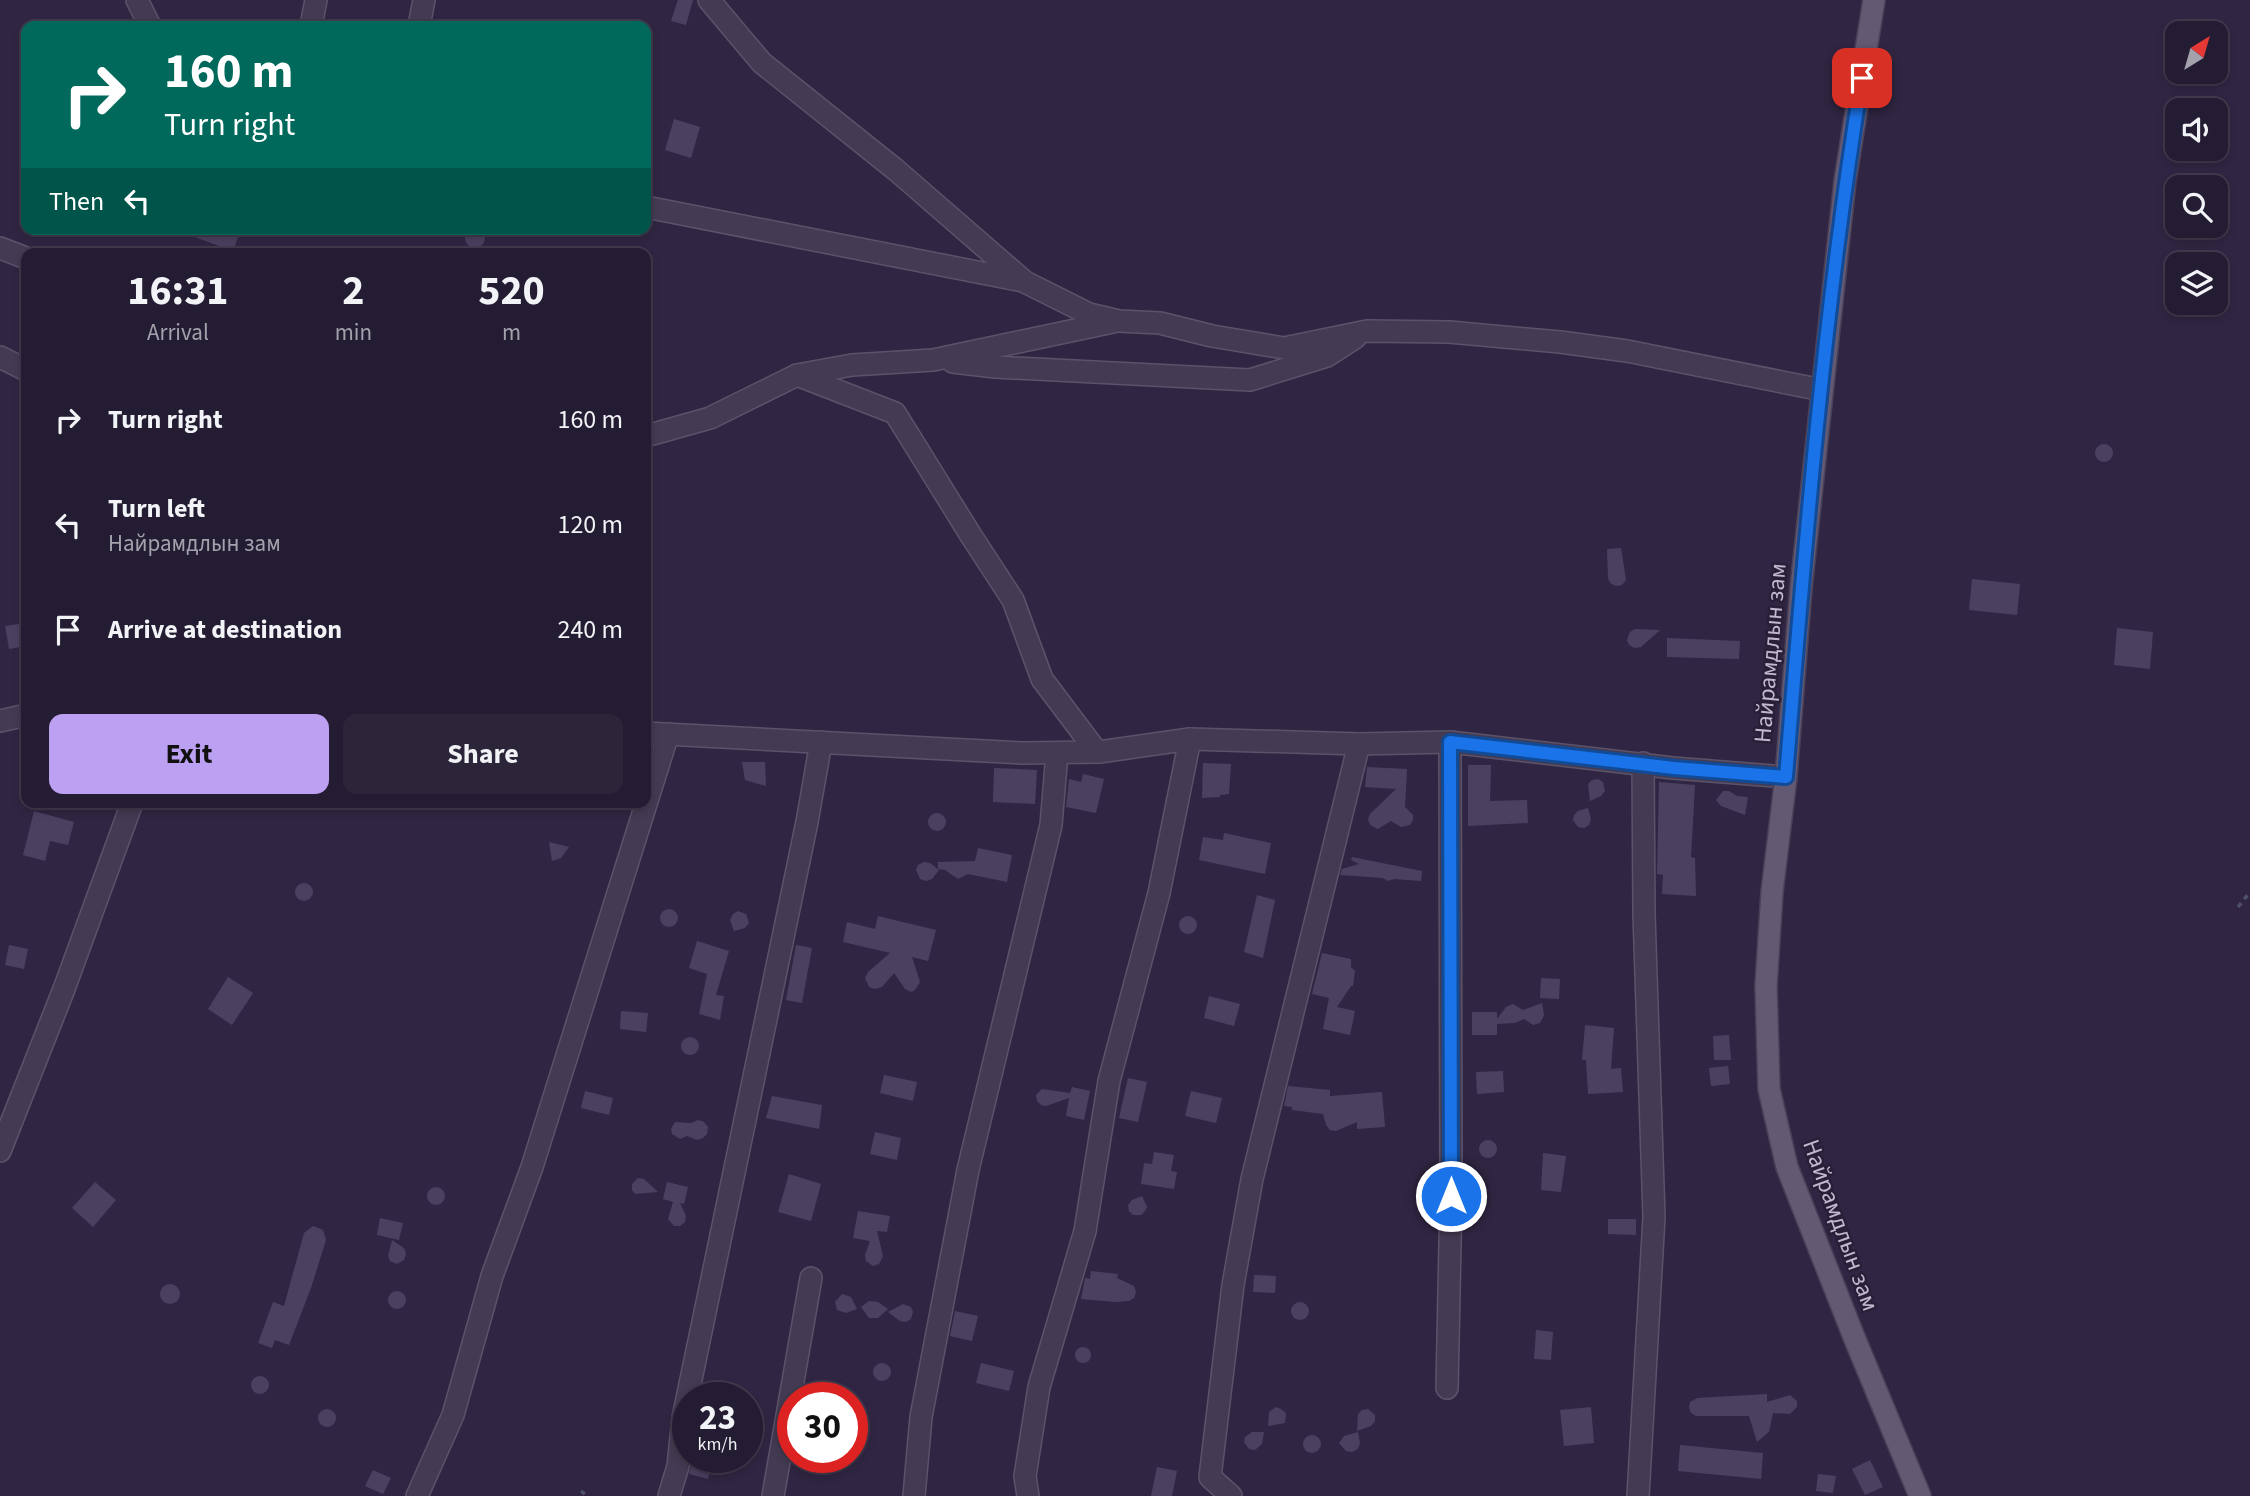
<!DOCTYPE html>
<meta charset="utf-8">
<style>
:root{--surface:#241c32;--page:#2c253a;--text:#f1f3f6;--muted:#a3a1ac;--line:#413a4d;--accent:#bca0f2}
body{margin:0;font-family:"Source Sans 3",sans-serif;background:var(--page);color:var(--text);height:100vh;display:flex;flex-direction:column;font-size:26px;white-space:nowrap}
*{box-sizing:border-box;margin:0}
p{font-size:23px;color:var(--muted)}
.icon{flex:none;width:38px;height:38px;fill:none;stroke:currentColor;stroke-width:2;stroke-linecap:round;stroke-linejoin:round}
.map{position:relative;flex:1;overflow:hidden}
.panel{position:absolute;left:21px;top:248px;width:630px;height:560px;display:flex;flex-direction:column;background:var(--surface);border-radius:14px;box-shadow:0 4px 10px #0003,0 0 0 2px var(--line)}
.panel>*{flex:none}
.hud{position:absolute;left:21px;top:21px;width:630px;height:214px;border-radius:14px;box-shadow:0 4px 10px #0003,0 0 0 2px var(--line);background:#00695c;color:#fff;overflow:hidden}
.needle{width:46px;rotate:37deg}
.tools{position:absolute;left:2165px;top:21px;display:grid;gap:14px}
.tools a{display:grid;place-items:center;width:63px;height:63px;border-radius:14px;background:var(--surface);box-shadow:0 4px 10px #0003,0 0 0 2px var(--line);font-size:35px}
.speed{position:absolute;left:672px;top:1382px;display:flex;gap:14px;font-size:35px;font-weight:700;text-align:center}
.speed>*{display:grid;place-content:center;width:91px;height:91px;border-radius:50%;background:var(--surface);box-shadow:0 4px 10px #0003,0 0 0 2px var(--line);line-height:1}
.speed small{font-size:18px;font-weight:400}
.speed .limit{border:10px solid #d22;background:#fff;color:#111}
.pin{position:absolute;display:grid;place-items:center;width:60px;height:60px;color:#fff;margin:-30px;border-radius:14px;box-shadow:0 4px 10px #0006}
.me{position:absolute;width:77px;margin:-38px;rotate:0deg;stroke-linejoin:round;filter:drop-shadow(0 0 5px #0008)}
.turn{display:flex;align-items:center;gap:24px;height:147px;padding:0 28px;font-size:32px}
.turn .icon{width:91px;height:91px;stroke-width:2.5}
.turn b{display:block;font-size:49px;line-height:60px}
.then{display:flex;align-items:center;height:66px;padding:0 28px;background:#0003;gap:14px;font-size:26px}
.eta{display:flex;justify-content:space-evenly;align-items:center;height:119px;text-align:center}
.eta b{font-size:42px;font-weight:700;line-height:49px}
.button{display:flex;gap:14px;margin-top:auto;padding:14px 28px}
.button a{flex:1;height:80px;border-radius:14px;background:var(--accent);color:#111;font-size:28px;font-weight:700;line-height:80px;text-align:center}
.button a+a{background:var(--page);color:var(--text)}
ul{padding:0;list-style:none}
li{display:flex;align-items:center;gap:21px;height:105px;padding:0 28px}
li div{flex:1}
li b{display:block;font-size:26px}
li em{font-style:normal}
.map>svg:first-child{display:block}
.building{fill:#4c4061}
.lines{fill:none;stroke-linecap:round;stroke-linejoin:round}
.minor-casing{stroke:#5b536a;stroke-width:24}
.major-casing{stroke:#4a4159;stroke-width:24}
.path{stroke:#4f5167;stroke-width:3.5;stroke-dasharray:5 5;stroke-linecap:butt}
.minor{stroke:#433b53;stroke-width:21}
.major{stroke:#625973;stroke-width:21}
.route-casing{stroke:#114b97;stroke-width:18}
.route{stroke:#1a73e8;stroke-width:12}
.labels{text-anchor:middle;stroke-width:5;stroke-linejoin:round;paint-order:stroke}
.street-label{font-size:24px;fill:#c0b8cd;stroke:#281f38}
</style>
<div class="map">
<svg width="2250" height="1496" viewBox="0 0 2250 1496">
<rect width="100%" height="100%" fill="#302643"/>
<!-- building -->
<g class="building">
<polygon points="678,0 693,0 686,25 671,21"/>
<polygon points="674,119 700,127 691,158 665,150"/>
<circle cx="475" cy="238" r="10"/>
<polygon points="179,229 241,229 233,251 178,231"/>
<circle cx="2104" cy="453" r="9"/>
<polygon points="1621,548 1626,580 1622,585 1616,586 1610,583 1608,578 1607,549"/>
<polygon points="1972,579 2020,584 2017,615 1969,610"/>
<polygon points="26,623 26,646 9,649 5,626"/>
<polygon points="2117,628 2153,632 2150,669 2114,665"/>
<polygon points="1635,629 1660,630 1641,647 1635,648 1629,645 1627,640 1630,632"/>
<polygon points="1667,638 1740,641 1739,659 1667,657"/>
<polygon points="742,762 765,762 766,786 745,780"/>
<polygon points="1203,763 1231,764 1229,794 1220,795 1220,797 1202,798"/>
<polygon points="1468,765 1491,765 1490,801 1527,800 1528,823 1468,826"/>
<polygon points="1367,767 1407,769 1405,807 1413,815 1413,820 1410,825 1401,827 1391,821 1378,829 1370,825 1368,819 1370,814 1396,789 1365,787"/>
<polygon points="994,768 1037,770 1035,804 993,802"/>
<polygon points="1083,774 1104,779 1096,813 1066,807 1069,779 1081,782"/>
<polygon points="1598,779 1603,782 1605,791 1601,796 1590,801 1588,784 1592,780"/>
<polygon points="1659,782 1695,785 1691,857 1695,858 1696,896 1662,894 1663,875 1657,874"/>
<polygon points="1723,791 1729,791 1737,796 1748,797 1745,815 1721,806 1716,800"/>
<polygon points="1588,808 1591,819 1589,825 1584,828 1578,827 1573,820 1574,815 1578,811"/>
<polygon points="34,811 74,822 68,845 50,841 45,861 23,855"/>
<circle cx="937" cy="822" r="9"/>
<polygon points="1224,833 1271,843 1265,874 1199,860 1203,837 1223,840"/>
<polygon points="549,842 569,847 561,858 552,861"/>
<polygon points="978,848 1012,855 1007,882 968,874 958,879 945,870 938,869 938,862 975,861"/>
<polygon points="1352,857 1422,871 1421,881 1394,879 1388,881 1383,878 1340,875 1342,869 1359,864 1351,860"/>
<polygon points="924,862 930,863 939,870 932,879 926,881 920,879 916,870 918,865"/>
<circle cx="304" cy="892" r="9"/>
<polygon points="1257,895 1275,900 1263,958 1244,952"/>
<circle cx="669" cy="918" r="9"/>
<polygon points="738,911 746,914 749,923 745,928 734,931 730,920 733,914"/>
<circle cx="1188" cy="925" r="9"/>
<polygon points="878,916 936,930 928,961 912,957 920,982 915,990 911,992 905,989 894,973 882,987 875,989 869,987 865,978 868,972 890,953 843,942 847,922 875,929"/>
<polygon points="697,941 729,951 716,995 724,996 720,1020 699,1014 707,974 689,968"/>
<polygon points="9,945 28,949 24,969 5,965"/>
<polygon points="796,945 812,948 802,1003 786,1000"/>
<polygon points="1322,953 1351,959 1351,967 1355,971 1353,986 1351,986 1337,1007 1355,1011 1350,1035 1323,1029 1329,998 1312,994"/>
<polygon points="228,977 253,993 232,1025 208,1009"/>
<polygon points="1541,978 1560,979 1559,999 1540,998"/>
<polygon points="1209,996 1240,1004 1234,1026 1204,1018"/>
<polygon points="1542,1003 1544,1015 1540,1023 1533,1025 1524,1019 1515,1023 1497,1024 1497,1035 1472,1035 1472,1012 1497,1012 1497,1019 1506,1007 1513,1004 1523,1010"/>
<polygon points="621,1011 648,1013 646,1032 620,1029"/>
<polygon points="1585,1025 1614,1028 1611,1069 1621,1068 1623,1092 1588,1094 1586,1060 1582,1060"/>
<polygon points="1729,1035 1731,1060 1714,1060 1713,1036"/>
<circle cx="690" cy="1046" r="9"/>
<polygon points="1728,1066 1730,1084 1711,1086 1709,1068"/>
<polygon points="1503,1071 1504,1092 1477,1094 1476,1072"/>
<polygon points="884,1075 917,1082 913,1101 880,1093"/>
<polygon points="1128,1078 1147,1082 1138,1122 1119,1118"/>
<polygon points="1288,1086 1330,1090 1330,1096 1382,1092 1385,1127 1357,1129 1357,1122 1336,1131 1330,1130 1326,1125 1323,1114 1292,1110 1292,1107 1284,1106"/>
<polygon points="1072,1087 1090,1091 1084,1120 1066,1116 1069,1098 1046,1106 1041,1105 1037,1101 1036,1095 1042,1089 1070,1093"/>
<polygon points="585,1091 613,1098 609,1115 581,1108"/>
<polygon points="1191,1091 1222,1098 1216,1123 1185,1116"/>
<polygon points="772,1096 822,1105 819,1129 766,1118"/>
<polygon points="698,1120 704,1122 708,1127 707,1134 703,1138 697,1140 687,1136 680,1139 672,1134 671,1129 675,1122 691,1123"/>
<polygon points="875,1132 901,1138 897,1160 870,1154"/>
<circle cx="1488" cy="1149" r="9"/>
<polygon points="1154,1152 1174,1155 1171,1171 1177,1172 1174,1189 1141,1184 1144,1163 1152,1164"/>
<polygon points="1543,1153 1566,1156 1561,1192 1541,1190"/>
<polygon points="789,1174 821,1184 811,1221 778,1212"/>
<polygon points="638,1178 644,1179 658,1192 635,1194 632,1190 632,1184"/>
<polygon points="95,1182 116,1200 93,1227 72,1208"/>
<polygon points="667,1182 688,1187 684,1204 680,1203 686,1216 685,1222 680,1226 674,1226 668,1219 673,1202 663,1199"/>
<circle cx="436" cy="1196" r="9"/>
<polygon points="1142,1196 1147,1207 1145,1211 1141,1215 1133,1215 1129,1211 1128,1205 1132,1200"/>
<polygon points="858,1211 890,1216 887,1232 877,1231 883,1256 879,1264 873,1266 866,1261 865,1255 870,1241 853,1238"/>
<polygon points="380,1218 403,1223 399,1240 377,1235"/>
<polygon points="1608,1219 1636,1219 1636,1235 1608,1234"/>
<polygon points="313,1226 323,1230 326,1240 311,1288 289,1345 275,1340 272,1348 258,1343 273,1302 284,1306 304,1233"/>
<polygon points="392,1240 404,1248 406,1254 404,1260 397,1264 390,1261 388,1256"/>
<polygon points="1091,1271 1118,1274 1117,1278 1134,1286 1136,1292 1134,1298 1129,1301 1115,1302 1081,1299 1085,1278 1090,1279"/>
<polygon points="1254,1275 1276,1276 1275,1293 1253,1292"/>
<circle cx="170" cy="1294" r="10"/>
<circle cx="397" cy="1300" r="9"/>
<polygon points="842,1294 851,1297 857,1309 846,1313 837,1310 835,1302"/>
<polygon points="869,1301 878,1302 888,1309 878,1318 869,1318 861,1307"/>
<circle cx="1300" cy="1311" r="9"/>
<polygon points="903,1304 911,1307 913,1312 911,1319 906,1322 900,1321 888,1312"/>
<polygon points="955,1311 978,1316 972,1341 950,1336"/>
<polygon points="1536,1330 1553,1332 1551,1360 1534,1359"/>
<circle cx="1083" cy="1355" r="8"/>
<circle cx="882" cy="1372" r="9"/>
<polygon points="981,1363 1014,1371 1009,1391 976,1383"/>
<circle cx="260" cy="1385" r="9"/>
<polygon points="1767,1394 1767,1402 1790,1395 1797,1401 1797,1407 1790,1414 1773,1413 1769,1432 1757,1442 1749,1416 1696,1416 1691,1413 1689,1408 1690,1402 1697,1398"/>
<polygon points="1276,1407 1281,1409 1286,1413 1285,1423 1268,1426 1269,1412"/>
<polygon points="1591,1407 1594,1443 1564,1446 1560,1410"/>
<circle cx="327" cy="1418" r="9"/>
<polygon points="1368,1409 1375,1415 1375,1421 1371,1426 1357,1431 1358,1414 1362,1410"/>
<polygon points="1252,1432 1264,1432 1262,1444 1255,1450 1249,1449 1244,1442 1245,1437"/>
<polygon points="1358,1432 1360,1443 1358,1449 1352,1452 1346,1451 1339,1443 1344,1436"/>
<circle cx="1312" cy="1444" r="9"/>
<polygon points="1680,1445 1763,1453 1761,1479 1678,1471"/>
<polygon points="693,1458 713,1458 708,1479 689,1474"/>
<polygon points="1870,1460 1883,1487 1865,1495 1852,1469"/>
<polygon points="1157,1467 1177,1471 1172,1496 1151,1496"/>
<polygon points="373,1470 391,1478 383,1494 365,1486"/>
<polygon points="1818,1474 1836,1476 1833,1493 1816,1491"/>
</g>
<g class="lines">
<defs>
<g id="minor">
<polyline points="137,0 150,26"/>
<polyline points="709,0 762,63 896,170 1025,282 1089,314 1119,321 1160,323 1212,336 1284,348 1367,331 1449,332 1560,342 1627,351 1822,390"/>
<polyline points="311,26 316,0"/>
<polyline points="419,26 424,0"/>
<polyline points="646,207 1023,281"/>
<polyline points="0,248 26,258"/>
<polyline points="0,357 26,370"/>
<polyline points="953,362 995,367 1250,380 1327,356 1355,338"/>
<polyline points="797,375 895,413 970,534 1013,600 1042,679 1097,752"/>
<polyline points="646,436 710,418 797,375 852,365 933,360 1113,322"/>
<polyline points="0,721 26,715"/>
<polyline points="646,733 1022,753 1099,752 1190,739 1359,744 1450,742 1673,768 1786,777"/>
<polyline points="0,1151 64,989 132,803"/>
<polyline points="1447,1388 1451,1196 1450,742"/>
<polyline points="417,1496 453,1415 492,1276 532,1167 668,734"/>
<polyline points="669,1496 678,1466 683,1418 807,822 821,742"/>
<polyline points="773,1496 811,1278"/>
<polyline points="914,1496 921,1417 968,1170 1051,825 1057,753"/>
<polyline points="1028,1496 1025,1476 1039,1387 1085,1231 1109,1081 1159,893 1190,739"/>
<polyline points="1231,1496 1210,1477 1233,1285 1252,1179 1359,744"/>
<polyline points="1638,1496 1654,1217 1644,914 1643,763"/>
</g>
<polyline id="major" points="1874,0 1845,181 1801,588 1786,777 1772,892 1766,986 1769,1089 1787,1167 1854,1337 1920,1496"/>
</defs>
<!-- minor casing -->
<use href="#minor" class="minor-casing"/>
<!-- major casing -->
<use href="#major" class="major-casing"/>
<!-- path -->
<g class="path">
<polyline points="2238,907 2250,892"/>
<polyline points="581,1491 587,1496"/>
</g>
<!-- minor -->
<use href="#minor" class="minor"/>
<!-- major -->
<use href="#major" class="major"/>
</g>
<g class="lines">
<defs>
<path id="route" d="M1451,1196l-1,-454 224,26 112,9c19,-233 38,-468 76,-699"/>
</defs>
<!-- route casing -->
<use href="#route" class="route-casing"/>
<!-- route -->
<use href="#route" class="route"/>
</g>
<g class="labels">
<!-- street labels -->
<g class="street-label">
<text transform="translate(1770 653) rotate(-85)" y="8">Найрамдлын зам</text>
<text transform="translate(1841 1225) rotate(70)" y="8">Найрамдлын зам</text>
</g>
</g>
</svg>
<div class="tools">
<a><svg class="needle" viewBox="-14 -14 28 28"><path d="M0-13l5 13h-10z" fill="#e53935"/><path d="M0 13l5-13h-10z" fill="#a3a1ac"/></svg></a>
<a><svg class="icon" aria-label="sound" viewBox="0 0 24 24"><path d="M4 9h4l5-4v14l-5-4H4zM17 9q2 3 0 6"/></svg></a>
<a><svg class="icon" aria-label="search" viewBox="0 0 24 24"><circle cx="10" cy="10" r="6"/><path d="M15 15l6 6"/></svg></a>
<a><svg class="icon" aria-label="layers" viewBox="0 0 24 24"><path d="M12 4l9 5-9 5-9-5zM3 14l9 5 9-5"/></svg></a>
</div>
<div class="speed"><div>23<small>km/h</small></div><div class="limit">30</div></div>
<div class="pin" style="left:1862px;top:78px;background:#d93025"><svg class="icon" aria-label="arrive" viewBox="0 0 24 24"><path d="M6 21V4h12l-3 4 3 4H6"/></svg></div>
<svg class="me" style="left:1451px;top:1196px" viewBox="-20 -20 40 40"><circle r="17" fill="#1a73e8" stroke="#fff" stroke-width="3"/><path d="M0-11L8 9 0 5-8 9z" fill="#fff"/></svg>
<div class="hud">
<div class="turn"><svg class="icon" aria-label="right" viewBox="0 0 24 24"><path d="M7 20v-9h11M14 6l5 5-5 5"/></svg><div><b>160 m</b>Turn right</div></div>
<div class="then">Then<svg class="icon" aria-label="left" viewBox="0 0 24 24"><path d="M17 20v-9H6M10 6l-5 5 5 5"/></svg></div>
</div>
<section class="panel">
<div class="eta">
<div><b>16:31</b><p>Arrival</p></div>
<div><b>2</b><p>min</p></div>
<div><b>520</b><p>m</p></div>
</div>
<ul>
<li><svg class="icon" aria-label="right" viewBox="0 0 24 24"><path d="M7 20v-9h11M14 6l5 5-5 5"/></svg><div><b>Turn right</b></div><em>160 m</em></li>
<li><svg class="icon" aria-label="left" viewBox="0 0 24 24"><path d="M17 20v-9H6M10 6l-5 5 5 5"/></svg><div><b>Turn left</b><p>Найрамдлын зам</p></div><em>120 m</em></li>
<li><svg class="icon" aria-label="arrive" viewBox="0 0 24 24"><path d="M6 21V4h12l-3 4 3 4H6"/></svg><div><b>Arrive at destination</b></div><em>240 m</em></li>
</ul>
<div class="button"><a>Exit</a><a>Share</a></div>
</section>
</div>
